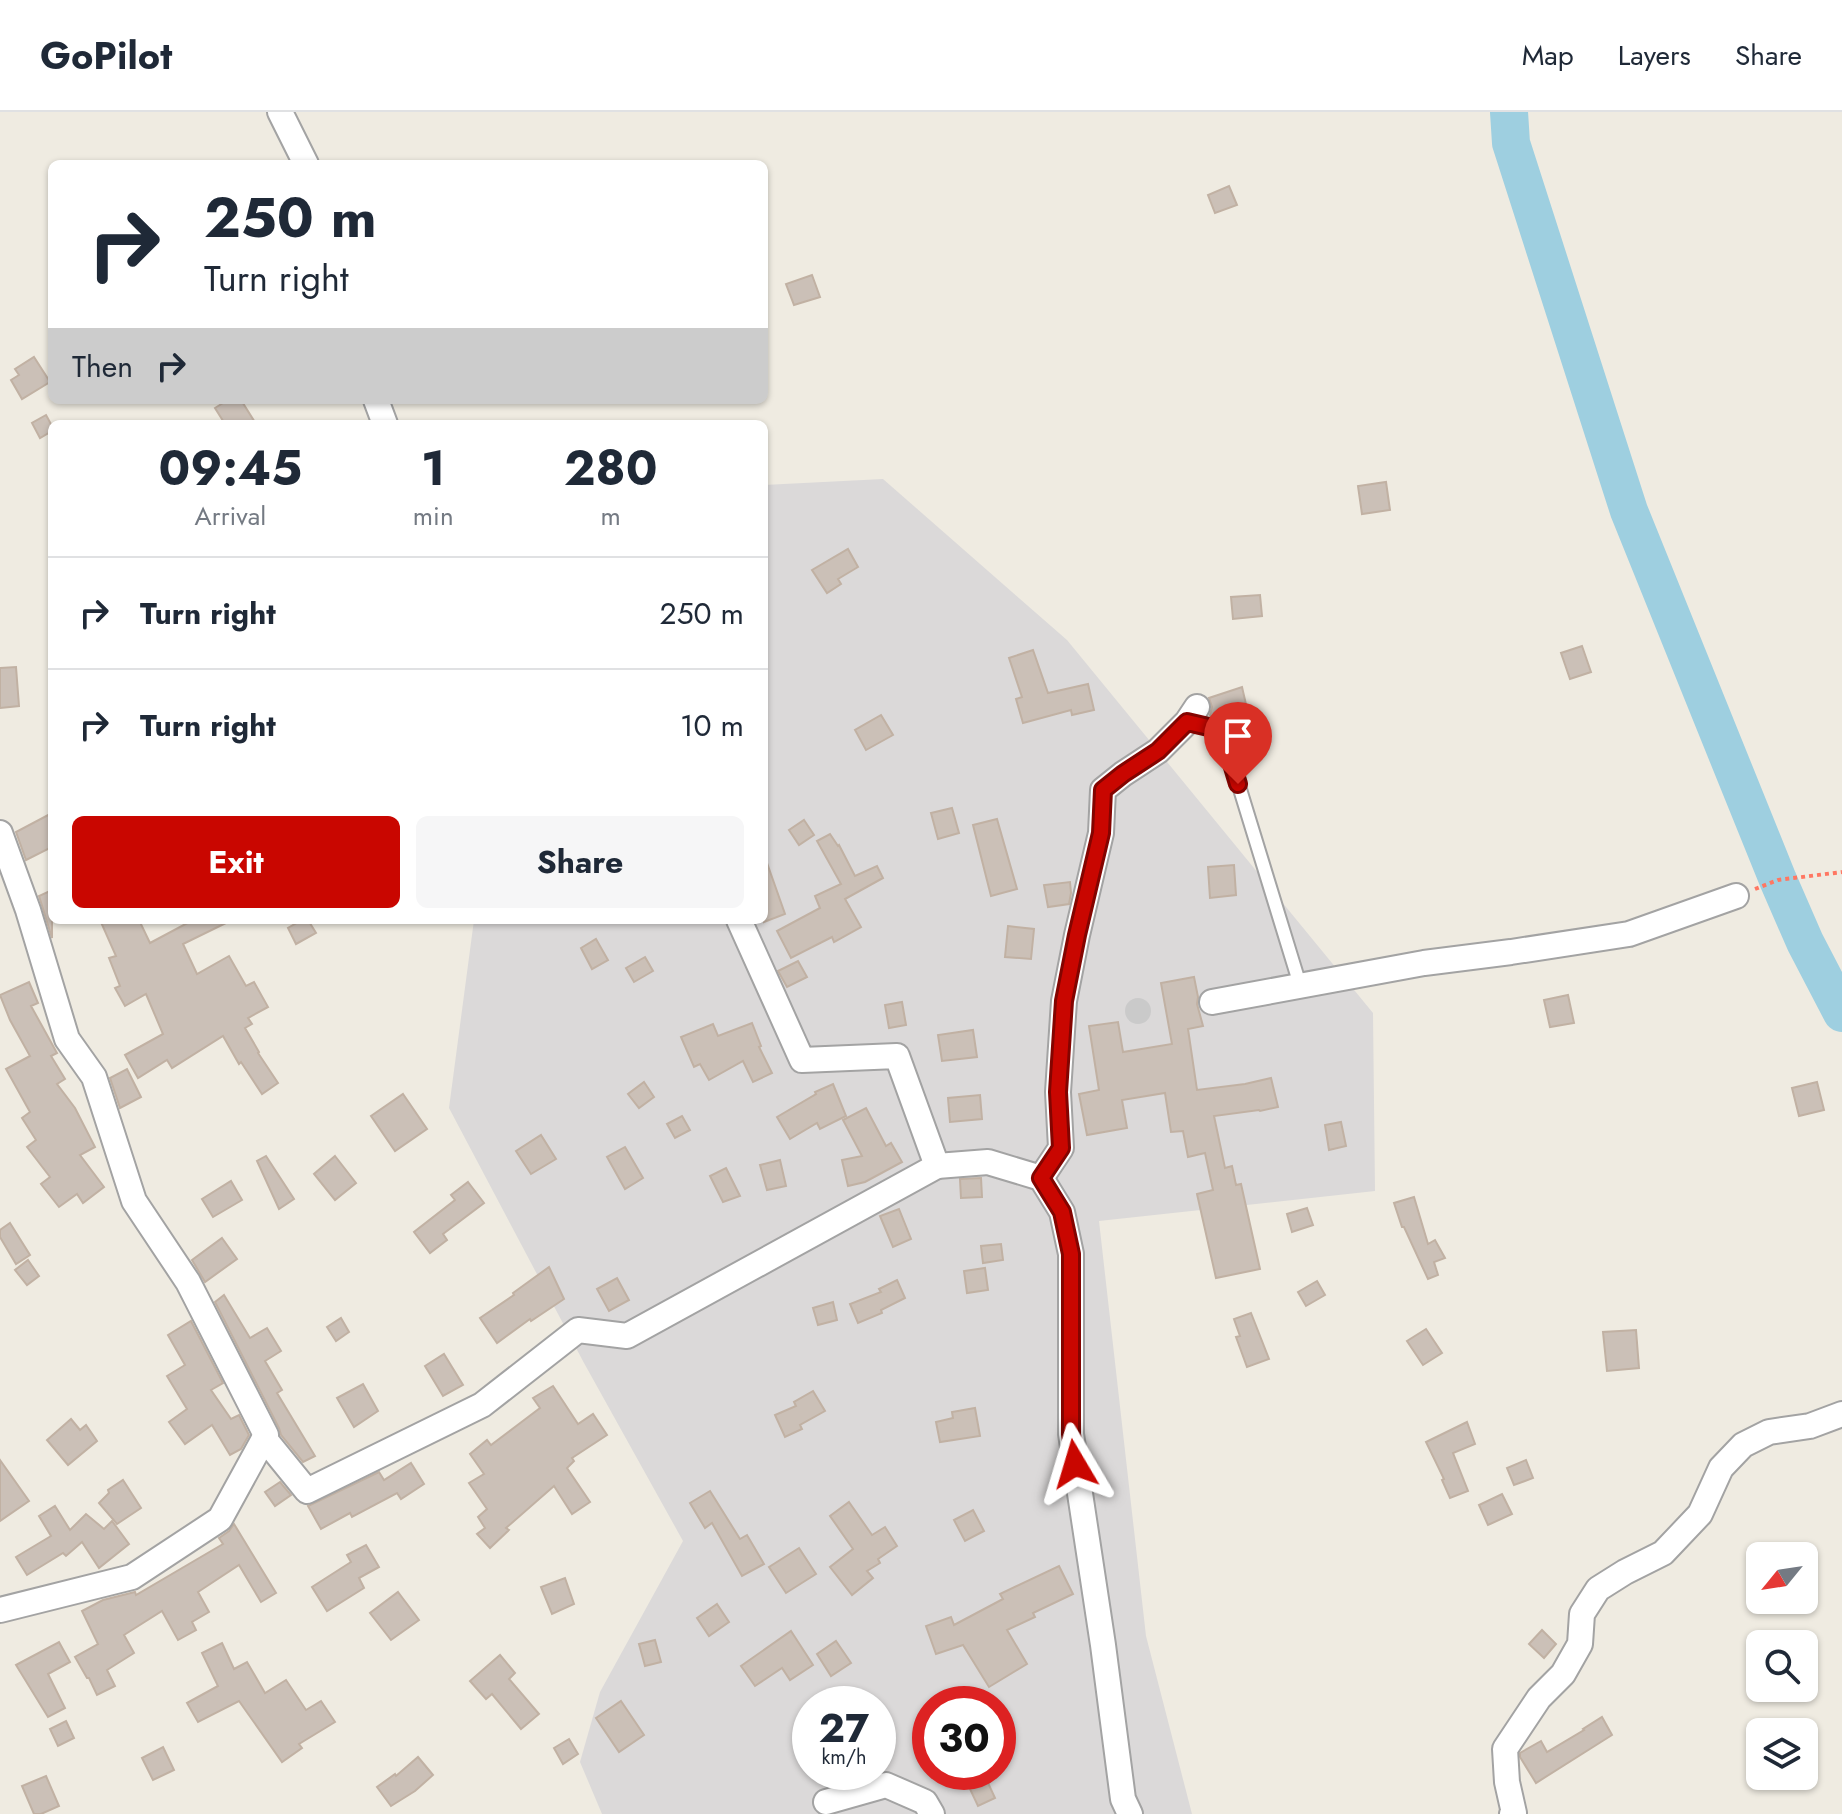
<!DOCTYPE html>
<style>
:root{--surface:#fff;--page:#f6f6f7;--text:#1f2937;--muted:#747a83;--line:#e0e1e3;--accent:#c90600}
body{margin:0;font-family:Jost,sans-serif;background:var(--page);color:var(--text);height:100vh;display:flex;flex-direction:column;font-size:30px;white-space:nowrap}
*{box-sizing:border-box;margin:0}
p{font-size:26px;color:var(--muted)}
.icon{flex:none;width:44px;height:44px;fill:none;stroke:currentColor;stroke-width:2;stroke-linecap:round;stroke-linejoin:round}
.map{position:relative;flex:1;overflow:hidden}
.drawer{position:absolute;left:48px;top:308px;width:720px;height:504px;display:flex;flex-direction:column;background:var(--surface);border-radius:12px;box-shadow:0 2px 6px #0004}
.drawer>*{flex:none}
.guide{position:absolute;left:48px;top:48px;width:720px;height:244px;border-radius:12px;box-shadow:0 2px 6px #0004;background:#fff;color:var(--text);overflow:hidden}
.needle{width:52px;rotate:240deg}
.buttons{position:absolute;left:1746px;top:1430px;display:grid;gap:16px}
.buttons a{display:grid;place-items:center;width:72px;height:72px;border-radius:12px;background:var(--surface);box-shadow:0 2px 6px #0004;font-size:40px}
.speed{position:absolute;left:792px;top:1574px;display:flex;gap:16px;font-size:40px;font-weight:700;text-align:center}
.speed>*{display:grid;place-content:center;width:104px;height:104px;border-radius:50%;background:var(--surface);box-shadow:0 2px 6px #0004;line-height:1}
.speed small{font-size:20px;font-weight:400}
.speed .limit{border:12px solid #d22;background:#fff;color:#111}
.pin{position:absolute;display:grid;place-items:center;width:68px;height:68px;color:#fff;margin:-82px -34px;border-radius:50% 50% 50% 0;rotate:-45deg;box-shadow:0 0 8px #0007}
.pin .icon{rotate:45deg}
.me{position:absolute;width:88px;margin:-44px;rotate:353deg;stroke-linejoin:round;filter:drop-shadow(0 0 6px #0008)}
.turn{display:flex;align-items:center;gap:28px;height:168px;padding:0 24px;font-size:36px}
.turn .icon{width:104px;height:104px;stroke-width:2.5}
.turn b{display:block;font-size:56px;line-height:68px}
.then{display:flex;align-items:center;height:76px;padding:0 24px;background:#0003;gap:16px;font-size:30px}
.eta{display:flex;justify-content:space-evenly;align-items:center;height:136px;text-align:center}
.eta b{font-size:48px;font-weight:700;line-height:56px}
.button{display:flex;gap:16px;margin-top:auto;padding:16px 24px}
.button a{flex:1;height:92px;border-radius:12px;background:var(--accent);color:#fff;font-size:32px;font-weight:700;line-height:92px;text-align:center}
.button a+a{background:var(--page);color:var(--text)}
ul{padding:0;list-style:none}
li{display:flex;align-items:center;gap:24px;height:112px;padding:0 24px;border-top:2px solid var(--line)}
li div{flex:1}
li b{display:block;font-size:30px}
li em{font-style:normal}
header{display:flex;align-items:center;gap:48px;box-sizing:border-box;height:112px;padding:0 40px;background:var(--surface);border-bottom:2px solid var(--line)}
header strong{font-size:38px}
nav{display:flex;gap:44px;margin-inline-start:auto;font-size:28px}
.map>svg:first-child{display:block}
.residential{fill:#dbd9d9;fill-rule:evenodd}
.religious{fill:#cacaca}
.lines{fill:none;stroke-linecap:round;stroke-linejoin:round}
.river{stroke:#9ecfe0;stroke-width:38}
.building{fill:#cbc0b7;stroke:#c1b1a3;stroke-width:2}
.service-casing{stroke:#a3a3a3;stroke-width:16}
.minor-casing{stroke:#a3a3a3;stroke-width:28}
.path{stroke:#ff7762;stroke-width:4;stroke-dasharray:4 4;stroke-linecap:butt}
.service{stroke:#fff;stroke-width:12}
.minor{stroke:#fff;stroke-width:24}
.route-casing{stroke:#830400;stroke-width:20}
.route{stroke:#c90600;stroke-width:14}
</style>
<header>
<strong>GoPilot</strong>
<nav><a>Map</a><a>Layers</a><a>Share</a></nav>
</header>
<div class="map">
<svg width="1842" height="1702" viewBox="0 0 1842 1702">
<rect width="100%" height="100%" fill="#efebe1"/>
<!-- residential -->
<path class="residential" d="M883,367l184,161 306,373 2,178 -276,30 47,415 46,178h-590l-22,-52 20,-70 83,-151 -99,-178 -135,-255 25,-188h290v-435zM810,1592h68v68h-68zM930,1592h68v68h-68z"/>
<!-- religious -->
<circle class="religious" cx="1138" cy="899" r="13"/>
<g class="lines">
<!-- river -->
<polyline class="river" points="1509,0 1511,31 1629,399 1778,768 1805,830 1842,901"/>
</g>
<!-- building -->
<g class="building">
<polygon points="1229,74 1237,93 1215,101 1208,83"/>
<polygon points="812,163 820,185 794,193 786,172"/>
<polygon points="34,245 50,270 22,287 11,268 19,263 15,257"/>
<polygon points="228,288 241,288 256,312 225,312 215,296"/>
<polygon points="46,303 52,314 52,319 40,326 32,311"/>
<polygon points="1386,370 1390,398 1362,402 1358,374"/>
<polygon points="848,437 858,455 838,467 841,472 827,481 812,458"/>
<polygon points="1260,483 1262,504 1233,507 1231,485"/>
<polygon points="1582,534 1591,560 1570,567 1561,541"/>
<polygon points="1033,538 1048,581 1088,572 1094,598 1072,603 1071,598 1023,611 1016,587 1022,585 1009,546"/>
<polygon points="16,555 19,594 0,596 0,556"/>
<polygon points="1242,575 1248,601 1222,610 1211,606 1210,603 1212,595 1209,586"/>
<polygon points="881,603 893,623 866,638 855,618"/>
<polygon points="952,696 959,721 938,727 931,701"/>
<polygon points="52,701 52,735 26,748 16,720"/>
<polygon points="997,707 1017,777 991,784 973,713"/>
<polygon points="804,708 814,723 799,733 789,718"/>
<polygon points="830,722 838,734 839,733 855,764 877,754 883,766 845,787 861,815 834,830 832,825 791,846 777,819 820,796 815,784 841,772 817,729"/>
<polygon points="764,751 767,751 785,802 764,810"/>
<polygon points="1234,753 1236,783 1210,786 1208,755"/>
<polygon points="1070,770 1071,781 1069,792 1048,795 1044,773"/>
<polygon points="52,778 52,826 39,784"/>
<polygon points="100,808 139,808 150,831 193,808 232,808 183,832 197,862 229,844 246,874 254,870 268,895 248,906 252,912 245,916 259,940 258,941 278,971 262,982 241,950 239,952 223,924 172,956 167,948 138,966 125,943 163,922 146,882 125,894 115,876 120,874 109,846 116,844"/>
<polygon points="302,808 308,808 316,821 296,832 288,816"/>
<polygon points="1008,814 1034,817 1031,847 1005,845"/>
<polygon points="596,827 608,848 592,857 581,836"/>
<polygon points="645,845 653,859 634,870 626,856"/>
<polygon points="798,849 807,865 787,875 778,859"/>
<polygon points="1194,865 1198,885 1197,892 1203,914 1188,917 1197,978 1245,972 1271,966 1278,995 1260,999 1259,998 1214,1004 1225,1056 1232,1054 1236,1073 1241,1072 1260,1157 1216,1166 1197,1082 1213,1078 1205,1041 1188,1045 1183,1019 1171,1020 1165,981 1122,988 1127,1016 1087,1023 1079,982 1099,978 1089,914 1118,910 1123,940 1172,932 1161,871"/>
<polygon points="29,870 38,891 31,894 57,941 51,944 65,967 57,972 75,996 95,1035 80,1043 104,1075 83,1091 77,1082 59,1095 41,1072 50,1065 27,1035 36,1028 22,1006 30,1000 6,957 30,944 10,908 0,883"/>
<polygon points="1568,883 1574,911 1550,915 1544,888"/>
<polygon points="902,890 906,913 889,916 885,893"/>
<polygon points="752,911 761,934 759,935 772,961 753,970 743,949 709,968 700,952 694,955 681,925 713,912 718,924"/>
<polygon points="973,918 977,945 942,949 938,923"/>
<polygon points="127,957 141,985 120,996 110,966"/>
<polygon points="644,970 654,985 639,996 628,982"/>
<polygon points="1817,970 1824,998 1799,1004 1792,976"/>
<polygon points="833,972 846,1004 820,1017 817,1011 790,1027 777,1005 816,982 815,980"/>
<polygon points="403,982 427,1017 395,1039 371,1004"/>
<polygon points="980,983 982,1007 950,1010 948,986"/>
<polygon points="866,996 886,1034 891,1031 902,1050 865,1070 848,1074 842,1048 862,1044 843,1008"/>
<polygon points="682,1004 690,1018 675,1026 667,1012"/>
<polygon points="1341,1010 1346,1034 1329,1038 1325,1013"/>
<polygon points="541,1023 556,1047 531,1062 516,1039"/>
<polygon points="625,1035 643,1066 625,1077 607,1045"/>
<polygon points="266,1044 294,1087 279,1097 257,1049"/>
<polygon points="335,1044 356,1071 335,1088 314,1062"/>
<polygon points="780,1048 786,1074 767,1078 760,1053"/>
<polygon points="726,1056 740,1084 723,1090 710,1064"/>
<polygon points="981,1066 982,1085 961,1086 960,1067"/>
<polygon points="231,1069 242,1088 213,1105 202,1087"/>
<polygon points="468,1070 484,1091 443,1122 447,1128 430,1141 414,1120 455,1088 451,1083"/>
<polygon points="1414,1085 1428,1132 1435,1128 1445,1146 1434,1150 1438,1163 1428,1167 1404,1115 1402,1115 1394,1091"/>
<polygon points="1307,1096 1313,1113 1292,1120 1287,1102"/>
<polygon points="899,1097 911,1127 893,1135 880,1104"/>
<polygon points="10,1111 30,1143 16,1152 0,1125 0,1118"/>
<polygon points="222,1126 237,1147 205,1170 192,1148"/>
<polygon points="1001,1132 1003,1148 983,1151 981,1134"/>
<polygon points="28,1148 39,1164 27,1173 15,1158"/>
<polygon points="549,1155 564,1187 531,1209 530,1207 497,1231 480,1206 514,1183 513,1181"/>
<polygon points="985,1156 988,1178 967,1181 964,1159"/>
<polygon points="617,1166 629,1188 609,1199 597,1177"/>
<polygon points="897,1168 905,1186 881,1198 882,1201 858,1211 850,1192 881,1180 879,1177"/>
<polygon points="1317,1169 1325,1183 1306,1194 1298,1180"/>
<polygon points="224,1183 250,1226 267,1216 281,1239 265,1249 282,1278 277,1281 315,1344 303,1350 281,1323 279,1316 215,1190"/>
<polygon points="833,1190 837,1208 818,1213 813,1196"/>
<polygon points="1251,1201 1269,1247 1247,1255 1236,1225 1240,1224 1234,1207"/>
<polygon points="341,1206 349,1220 336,1229 327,1215"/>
<polygon points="191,1209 223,1271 211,1278 231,1307 239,1303 249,1323 241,1337 230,1343 212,1313 185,1332 169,1310 187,1297 167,1264 185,1253 168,1223"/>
<polygon points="1426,1217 1442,1241 1423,1253 1407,1229"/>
<polygon points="1636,1218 1639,1256 1607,1259 1603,1220"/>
<polygon points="444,1242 463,1273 443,1284 425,1254"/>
<polygon points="363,1272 378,1299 354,1315 337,1286"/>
<polygon points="553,1274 578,1312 593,1302 607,1323 572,1346 574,1349 567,1356 590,1390 572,1402 554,1374 506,1416 509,1418 490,1436 477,1422 485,1416 478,1405 487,1397 469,1371 484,1362 470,1342 487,1328 491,1333 540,1296 533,1286"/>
<polygon points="813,1279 825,1299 800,1313 802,1317 785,1325 775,1303 796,1294 794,1290"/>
<polygon points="975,1296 980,1324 940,1330 936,1310 953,1306 952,1300"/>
<polygon points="71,1307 80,1318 86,1313 97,1329 68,1353 47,1328"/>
<polygon points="1467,1310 1475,1332 1453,1341 1468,1379 1450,1386 1442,1368 1444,1367 1426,1330"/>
<polygon points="0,1348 29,1389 0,1409"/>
<polygon points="1526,1348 1533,1366 1514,1373 1507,1356"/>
<polygon points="411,1351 424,1372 401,1387 397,1381 352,1405 350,1401 321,1417 308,1394 379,1360 384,1368"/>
<polygon points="123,1368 141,1396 117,1412 99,1391 109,1381 108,1378"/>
<polygon points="280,1370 291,1383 275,1394 265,1380"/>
<polygon points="710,1379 740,1427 747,1423 764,1452 742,1464 712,1411 705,1416 690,1391"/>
<polygon points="1502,1382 1512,1402 1488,1413 1479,1393"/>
<polygon points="849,1390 872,1423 885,1415 897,1434 878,1447 880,1451 867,1459 873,1466 852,1483 830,1455 853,1437 830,1404"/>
<polygon points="55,1394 70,1418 86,1402 104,1417 112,1409 129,1432 99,1456 82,1430 66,1444 63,1441 27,1463 16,1445 51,1424 39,1404"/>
<polygon points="973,1398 984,1419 965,1429 954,1408"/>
<polygon points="234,1412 276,1481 261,1490 239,1453 198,1480 209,1500 192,1510 196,1518 178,1528 162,1499 124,1523 134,1541 107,1558 115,1574 97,1583 89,1566 87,1566 75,1545 98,1532 82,1499 103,1488 135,1480 136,1483 223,1432 219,1426 229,1419"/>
<polygon points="366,1433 379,1455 359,1466 364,1476 327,1499 312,1475 351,1450 347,1443"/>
<polygon points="799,1436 816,1462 786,1481 769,1455"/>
<polygon points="1059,1454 1073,1482 1033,1501 1035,1505 1007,1518 1027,1552 989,1575 963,1533 936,1542 926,1514 951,1505 954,1513 1003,1487 1000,1482"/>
<polygon points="565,1466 574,1492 552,1502 541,1475"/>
<polygon points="398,1480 419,1508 391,1528 370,1501"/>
<polygon points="717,1492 729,1510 709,1524 697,1506"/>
<polygon points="1542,1518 1556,1532 1544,1546 1529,1532"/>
<polygon points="791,1519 813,1553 790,1568 782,1556 755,1574 741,1554"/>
<polygon points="655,1528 661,1550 645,1554 639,1532"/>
<polygon points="836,1529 851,1551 831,1564 817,1542"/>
<polygon points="59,1530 70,1550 48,1562 65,1596 48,1605 16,1553"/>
<polygon points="222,1531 234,1557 247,1550 265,1581 286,1568 306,1598 321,1589 335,1610 299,1632 302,1636 282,1650 239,1589 198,1610 187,1591 218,1574 202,1541"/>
<polygon points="500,1543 515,1561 509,1567 539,1602 521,1617 492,1582 486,1587 470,1569"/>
<polygon points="621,1589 644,1623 619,1640 596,1606"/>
<polygon points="1602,1605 1612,1623 1536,1671 1520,1645 1520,1641 1541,1629 1547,1640 1584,1618 1583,1617"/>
<polygon points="66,1609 74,1626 58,1634 50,1617"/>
<polygon points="569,1627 578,1642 563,1652 554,1636"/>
<polygon points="163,1635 174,1658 153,1668 142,1646"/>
<polygon points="418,1645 433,1663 415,1679 391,1694 377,1675 395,1662 396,1664"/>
<polygon points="962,1660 983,1660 995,1686 978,1694"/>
<polygon points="46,1664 59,1694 41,1702 34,1702 22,1674"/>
</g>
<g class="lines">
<defs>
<polyline id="service" points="1187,610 1217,617 1224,625 1300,873"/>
<g id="minor">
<polyline points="280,0 306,52"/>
<polyline points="376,288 385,312"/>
<polyline points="0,721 28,798 67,927 94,965 134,1089 188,1170 266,1323 220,1407 132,1465 0,1498"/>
<polyline points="739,808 802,948 897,944 937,1054 988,1050 1041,1066 1062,1100 1071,1142 1071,1322 1103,1533 1123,1687 1130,1702"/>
<polyline points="1212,890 1424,851 1511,840 1629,822 1736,784"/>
<polyline points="1041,1066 1061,1036 1058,980 1064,889 1077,823 1101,721 1103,678 1123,662 1158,639 1187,610 1197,595"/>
<polyline points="264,1326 307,1379 482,1293 578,1218 627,1224 937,1054"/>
<polyline points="826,1690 886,1673 925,1690 932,1702"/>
<polyline points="1512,1702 1514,1701 1507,1670 1505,1637 1539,1586 1563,1562 1580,1532 1582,1502 1598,1477 1625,1460 1663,1441 1700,1402 1721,1356 1743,1333 1769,1320 1810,1314 1842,1302"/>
</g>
</defs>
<!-- service casing -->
<use href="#service" class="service-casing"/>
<!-- minor casing -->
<use href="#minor" class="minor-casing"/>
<!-- path -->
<polyline class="path" points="1755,777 1778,768 1842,760"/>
<!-- service -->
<use href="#service" class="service"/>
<!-- minor -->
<use href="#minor" class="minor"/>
</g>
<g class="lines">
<defs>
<polyline id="route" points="1075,1352 1071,1322 1071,1142 1062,1100 1041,1066 1061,1036 1058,980 1064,889 1077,823 1101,721 1103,678 1123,662 1158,639 1187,610 1217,617 1224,625 1238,672"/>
</defs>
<!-- route casing -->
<use href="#route" class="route-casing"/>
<!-- route -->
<use href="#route" class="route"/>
</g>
</svg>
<div class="buttons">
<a><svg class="needle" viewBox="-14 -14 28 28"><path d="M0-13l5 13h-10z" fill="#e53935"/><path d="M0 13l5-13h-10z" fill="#747a83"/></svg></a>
<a><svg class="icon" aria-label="search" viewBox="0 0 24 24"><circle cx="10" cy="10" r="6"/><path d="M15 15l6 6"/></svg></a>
<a><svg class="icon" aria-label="layers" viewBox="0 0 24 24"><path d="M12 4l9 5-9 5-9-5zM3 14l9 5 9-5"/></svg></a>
</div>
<div class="speed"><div>27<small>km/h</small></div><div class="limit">30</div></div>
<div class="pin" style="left:1238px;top:672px;background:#d93025"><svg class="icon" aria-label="arrive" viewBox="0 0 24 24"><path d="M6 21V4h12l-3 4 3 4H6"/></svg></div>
<svg class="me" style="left:1075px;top:1352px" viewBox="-20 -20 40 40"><path d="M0-17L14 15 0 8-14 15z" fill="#c90600" stroke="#fff" stroke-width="4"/></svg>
<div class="guide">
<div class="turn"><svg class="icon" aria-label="right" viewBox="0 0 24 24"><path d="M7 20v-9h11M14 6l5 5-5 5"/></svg><div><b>250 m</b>Turn right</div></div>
<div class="then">Then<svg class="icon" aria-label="right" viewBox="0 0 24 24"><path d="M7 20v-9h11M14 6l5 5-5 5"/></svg></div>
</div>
<section class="drawer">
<div class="eta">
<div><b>09:45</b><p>Arrival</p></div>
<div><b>1</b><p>min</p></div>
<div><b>280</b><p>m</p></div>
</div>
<ul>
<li><svg class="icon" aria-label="right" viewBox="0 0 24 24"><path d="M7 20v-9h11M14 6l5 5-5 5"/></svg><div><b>Turn right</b></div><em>250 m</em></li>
<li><svg class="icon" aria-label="right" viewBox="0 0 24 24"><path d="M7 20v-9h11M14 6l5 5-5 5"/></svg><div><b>Turn right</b></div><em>10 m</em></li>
</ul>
<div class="button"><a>Exit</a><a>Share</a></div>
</section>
</div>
